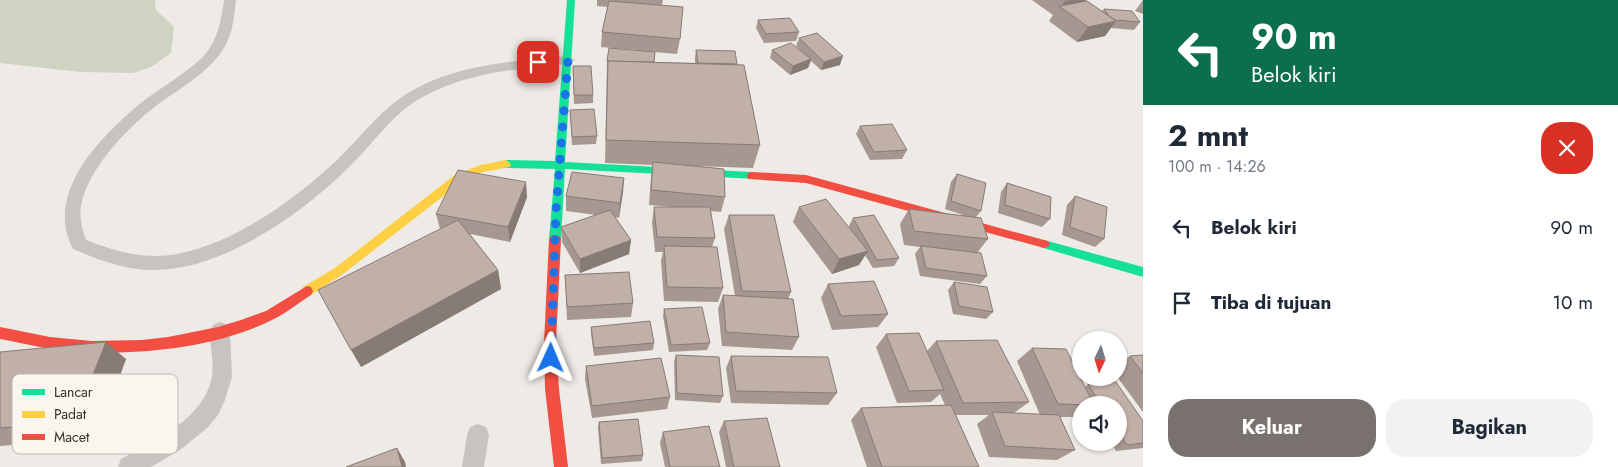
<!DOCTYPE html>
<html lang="id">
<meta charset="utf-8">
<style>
:root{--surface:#fff;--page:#f2f2f3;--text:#1f2937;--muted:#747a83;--accent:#78716d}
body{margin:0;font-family:Jost,sans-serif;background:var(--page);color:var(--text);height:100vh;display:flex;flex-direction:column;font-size:19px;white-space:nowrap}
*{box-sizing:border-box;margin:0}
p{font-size:16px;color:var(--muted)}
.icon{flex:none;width:28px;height:28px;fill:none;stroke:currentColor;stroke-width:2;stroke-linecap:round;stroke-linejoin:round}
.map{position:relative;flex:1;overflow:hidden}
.details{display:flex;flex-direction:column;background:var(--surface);width:475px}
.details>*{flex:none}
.guide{background:#0b6e4f;color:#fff;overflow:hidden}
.needle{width:32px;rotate:184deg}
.controls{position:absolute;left:1072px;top:331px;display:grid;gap:10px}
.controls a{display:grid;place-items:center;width:55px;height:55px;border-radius:50%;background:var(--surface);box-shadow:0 1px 4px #0004;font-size:25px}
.pin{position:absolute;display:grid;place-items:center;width:42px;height:42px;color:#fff;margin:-21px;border-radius:10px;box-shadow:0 2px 8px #0006}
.me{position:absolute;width:55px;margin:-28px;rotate:1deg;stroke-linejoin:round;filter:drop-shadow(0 0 4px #0008)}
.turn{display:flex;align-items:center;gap:18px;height:105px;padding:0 25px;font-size:22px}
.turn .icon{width:65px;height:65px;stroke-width:2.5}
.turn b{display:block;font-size:35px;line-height:42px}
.round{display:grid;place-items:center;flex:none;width:52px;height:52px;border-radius:20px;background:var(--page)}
.summary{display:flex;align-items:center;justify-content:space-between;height:85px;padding:0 25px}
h1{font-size:30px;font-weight:700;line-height:38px}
.action{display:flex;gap:10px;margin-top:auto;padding:10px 25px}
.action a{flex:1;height:58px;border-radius:20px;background:var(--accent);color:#fff;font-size:20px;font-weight:700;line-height:58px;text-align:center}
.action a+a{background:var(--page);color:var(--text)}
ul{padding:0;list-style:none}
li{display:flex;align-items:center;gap:15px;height:75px;padding:0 25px}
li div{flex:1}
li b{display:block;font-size:19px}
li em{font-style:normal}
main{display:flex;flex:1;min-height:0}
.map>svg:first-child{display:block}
.green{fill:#cfd3c1}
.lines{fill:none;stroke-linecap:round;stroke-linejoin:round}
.lane{fill:#c8c3be;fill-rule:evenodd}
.fast{fill:#16e098;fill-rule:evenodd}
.slow{fill:#ffcf43;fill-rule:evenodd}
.jam{fill:#f24e42;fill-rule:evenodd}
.wall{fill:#a69790}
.shaded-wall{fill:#877b76}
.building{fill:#c1b0a8;stroke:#877b76}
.route{stroke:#1a73e8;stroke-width:9;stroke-dasharray:0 16.2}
.key{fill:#faf5ee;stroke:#c0bab4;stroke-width:1}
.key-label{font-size:14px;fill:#39302c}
</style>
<main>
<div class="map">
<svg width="1143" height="467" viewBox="0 0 1143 467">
<rect width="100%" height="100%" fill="#eeeae6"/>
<!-- green -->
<polygon class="green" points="0,0 155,0 156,10 174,27 171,53 151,67 133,73 81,72 0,63"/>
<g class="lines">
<!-- lane -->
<g class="lane">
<path d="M224,0h12c-2,20 -4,38 -16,54 -16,21 -38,33 -59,48 -31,23 -73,65 -80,104 -2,12 1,22 5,34 23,9 45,16 70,16 63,-1 139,-55 183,-98 23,-22 41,-48 69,-65 48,-29 105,-32 160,-37l7,4 -7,4c-52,5 -103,8 -149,35 -30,18 -48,48 -73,71 -46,45 -123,99 -190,100 -29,1 -57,-10 -83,-21 -30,-56 29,-114 69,-147 21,-16 43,-28 62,-46 14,-17 17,-35 20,-56z"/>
<path d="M220,322l7,3 3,6 2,46 -7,23 -7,15 -11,13 -27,22 -29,17h-33l3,-8c34,-19 83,-40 91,-82 2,-15 -2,-31 -2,-46l3,-6z"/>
<polygon points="478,424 486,427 489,435 484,467 462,467 467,435 470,427"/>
</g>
<!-- fast -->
<g class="fast">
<polygon points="567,0 575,0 565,162 752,172 756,173 757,176 756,179 565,169 561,239 559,242 551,242 549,239 555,169 506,168 501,164 506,160 555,161"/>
<polygon points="1044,240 1143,267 1143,277 1040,247 1038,244 1040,241"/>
</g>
<!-- slow -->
<polygon class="slow" points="506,160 511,164 510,167 483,172 464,180 343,274 311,295 307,296 303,295 301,291 303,287 335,268 456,174 481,165"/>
<!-- jam -->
<g class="jam">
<polygon points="752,172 806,175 1044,240 1048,241 1050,244 1048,247 1044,248 806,183 748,179 747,176 748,173"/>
<polygon points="555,235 559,236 561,239 556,343 559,389 568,467 554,467 545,389 544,343 549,239 551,236"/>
<path d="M307,286l4,1 2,4 -2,4c-11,7 -22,16 -35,23 -60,31 -142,38 -208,33 -23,-2 -46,-8 -68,-12v-12l50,10 42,4 50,-1 26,-3 50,-10 23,-7 25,-9z"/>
</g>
</g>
<!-- wall -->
<g class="wall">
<polygon points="597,0 663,0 662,5 680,39 677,54 655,52 654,62 695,63 695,58 696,50 737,64 760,145 753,168 694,166 725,197 721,212 710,211 715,238 712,247 723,288 718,302 664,301 661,261 663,252 655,252 652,222 654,207 672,207 649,205 651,177 653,165 605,163 607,61 639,50 601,47 602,32 608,7 597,6"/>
<polygon points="1032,0 1086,0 1085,2 1102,11 1104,9 1140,22 1134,30 1111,28 1105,36 1077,42 1049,21 1053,15"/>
<polygon points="1143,0 1143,14 1135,11"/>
<polygon points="758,20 799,32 796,41 764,43 756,28"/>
<polygon points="799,38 840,65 821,70 811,61 808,68 790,75 770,58 772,50 803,53 796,46"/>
<polygon points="573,66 593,95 593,103 574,104"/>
<polygon points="570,110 597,136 596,144 572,145"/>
<polygon points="860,126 907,150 902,159 870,160 856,134"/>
<polygon points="957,174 981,211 976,217 988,239 977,253 987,276 980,284 920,276 915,254 920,247 904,245 900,224 909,209 966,216 945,209 951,182"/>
<polygon points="624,178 619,218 615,217 631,240 629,254 580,273 562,242 561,227 596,215 566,211 566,196"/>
<polygon points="1007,183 1050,219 1042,227 998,213 1001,192"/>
<polygon points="1075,196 1104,239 1095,247 1062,235 1067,205"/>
<polygon points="527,197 510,242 470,234 498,270 501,289 361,367 440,229 436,214"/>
<polygon points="799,207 851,231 849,226 853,218 899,258 894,266 873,268 865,255 859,265 832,274 793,222"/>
<polygon points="729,215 791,292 788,299 799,337 792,350 722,346 718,309 723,295 735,296 724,229"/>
<polygon points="565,275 633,303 631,317 567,320"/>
<polygon points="954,282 993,312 986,319 953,314 948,290"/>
<polygon points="828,284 888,314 878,327 832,330 821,298"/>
<polygon points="664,309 710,343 707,350 669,352 663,316"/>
<polygon points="591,327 654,343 653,350 594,356 591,334"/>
<polygon points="886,334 927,351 936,341 1029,402 1014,413 1040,415 1017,361 1032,348 1085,387 1088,384 1143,421 1143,448 1116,451 1111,442 1119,442 1119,405 1081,405 1081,414 1076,417 1060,417 1075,450 1057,460 989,457 977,424 989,415 956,415 979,467 867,467 851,420 861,408 945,405 940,394 931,402 897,403 876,347"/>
<polygon points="0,352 126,359 97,437 0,446"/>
<polygon points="676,355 723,396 720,403 675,400 674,362"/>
<polygon points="1143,355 1143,412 1118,378 1119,378 1119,364 1130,356"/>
<polygon points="731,356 837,393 828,405 731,403 726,368"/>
<polygon points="586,366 670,397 667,409 592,418 585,379"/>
<polygon points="724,421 780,467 726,467 719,432"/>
<polygon points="599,422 643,455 642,461 601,464 598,428"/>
<polygon points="663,432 720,467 665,467 660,443"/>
</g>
<!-- shaded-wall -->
<g class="shaded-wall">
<polygon points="1071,0 1086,0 1078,12 1060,8 1065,1"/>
<polygon points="1116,21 1105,36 1077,42 1088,27"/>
<polygon points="843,56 840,65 821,70 824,62"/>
<polygon points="811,59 808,68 790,75 793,66"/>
<polygon points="624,178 623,193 619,218 620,203"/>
<polygon points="526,182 527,197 510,242 508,227"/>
<polygon points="631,240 629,254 580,273 580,259"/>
<polygon points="868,251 859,265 832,274 839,259"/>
<polygon points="498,270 501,289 361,367 351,350"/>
<polygon points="106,342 126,359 97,437 74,422"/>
<polygon points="397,448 405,462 406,467 402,467"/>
</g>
<!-- building -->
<g class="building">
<polygon points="609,1 683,7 680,39 602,32"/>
<polygon points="1087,1 1116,21 1088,27 1059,6"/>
<polygon points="1104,9 1132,11 1140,22 1115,20 1109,16"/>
<polygon points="790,18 799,32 766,34 758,20"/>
<polygon points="817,33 843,56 824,62 799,38"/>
<polygon points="791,43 811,59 793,66 772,50"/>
<polygon points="609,48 655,52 654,62 607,61"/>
<polygon points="696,50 735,51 737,64 698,63"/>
<polygon points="608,61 744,65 760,145 606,140"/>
<polygon points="573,66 591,66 593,95 574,95"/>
<polygon points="594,109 597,136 572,137 570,110"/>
<polygon points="892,124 907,150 874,152 860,126"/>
<polygon points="653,162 724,169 725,197 651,190"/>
<polygon points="458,170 526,182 508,227 436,214"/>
<polygon points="572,172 624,178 620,203 566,196"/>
<polygon points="957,174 986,183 981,211 951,201"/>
<polygon points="1007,183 1051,197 1050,219 1005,205"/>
<polygon points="1075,196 1107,207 1104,239 1070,227"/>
<polygon points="826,199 868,251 839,259 799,207"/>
<polygon points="654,207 710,207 715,238 657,237"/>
<polygon points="909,209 981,218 988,239 914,231"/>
<polygon points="610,210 631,240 580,259 561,227"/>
<polygon points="729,215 774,215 791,292 742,291"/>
<polygon points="874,215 899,258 877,260 853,218"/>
<polygon points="458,220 498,270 351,350 318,290"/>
<polygon points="664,246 717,247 723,288 667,287"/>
<polygon points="921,246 981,253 987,276 926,268"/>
<polygon points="629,272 633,303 567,307 565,275"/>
<polygon points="874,281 888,314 841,316 828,284"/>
<polygon points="954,282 987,287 993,312 959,306"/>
<polygon points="723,295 793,299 799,337 726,332"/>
<polygon points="702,307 710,343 671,345 664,309"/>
<polygon points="650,321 654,343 594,348 591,327"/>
<polygon points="919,333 944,390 909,391 886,334"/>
<polygon points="997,340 1029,402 963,403 936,341"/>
<polygon points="106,342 74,422 0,428 0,352"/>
<polygon points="1032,348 1066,349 1094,405 1058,404"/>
<polygon points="676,355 719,357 723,396 677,393"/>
<polygon points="1143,355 1143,373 1130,356"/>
<polygon points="731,356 828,357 837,393 736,391"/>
<polygon points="661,358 670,397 592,406 586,366"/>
<polygon points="1116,382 1143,421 1143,443 1127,445 1119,432 1119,405 1101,405 1088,384"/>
<polygon points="951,405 979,467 882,467 861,408"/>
<polygon points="992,412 1059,415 1075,450 1005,446"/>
<polygon points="767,418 780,467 734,467 724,421"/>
<polygon points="638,419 643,455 602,458 599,422"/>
<polygon points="709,426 720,467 670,467 663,432"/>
<polygon points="397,448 402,467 346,467"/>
</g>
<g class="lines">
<!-- route -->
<polyline class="route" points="538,62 568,60 556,211 551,358"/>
</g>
<!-- legend -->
<rect x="12" y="374" width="166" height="80" rx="8" class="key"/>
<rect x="22" y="389" width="23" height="6" fill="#16e098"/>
<rect x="22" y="411" width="23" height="7" fill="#ffcf43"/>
<rect x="22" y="434" width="23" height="6" fill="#f24e42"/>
<g class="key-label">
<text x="54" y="397">Lancar</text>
<text x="54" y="419">Padat</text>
<text x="54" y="442">Macet</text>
</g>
</svg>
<div class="controls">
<a><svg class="needle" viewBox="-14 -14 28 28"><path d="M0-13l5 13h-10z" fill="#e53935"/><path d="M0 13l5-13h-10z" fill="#747a83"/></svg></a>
<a><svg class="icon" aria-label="sound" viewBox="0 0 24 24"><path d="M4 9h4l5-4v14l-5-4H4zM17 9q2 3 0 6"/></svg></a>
</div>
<div class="pin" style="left:538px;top:62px;background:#d93025"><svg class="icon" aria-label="arrive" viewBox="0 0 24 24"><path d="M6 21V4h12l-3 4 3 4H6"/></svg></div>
<svg class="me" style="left:551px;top:358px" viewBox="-20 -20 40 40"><path d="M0-17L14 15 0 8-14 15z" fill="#1a73e8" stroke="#fff" stroke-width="4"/></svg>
</div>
<section class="details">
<div class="guide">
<div class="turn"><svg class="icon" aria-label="left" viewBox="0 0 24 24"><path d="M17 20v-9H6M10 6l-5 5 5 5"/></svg><div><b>90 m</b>Belok kiri</div></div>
</div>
<div class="summary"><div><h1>2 mnt</h1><p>100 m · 14:26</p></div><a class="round" style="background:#d93025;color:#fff"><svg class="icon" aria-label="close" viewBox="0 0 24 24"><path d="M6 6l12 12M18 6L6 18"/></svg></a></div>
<ul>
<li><svg class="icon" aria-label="left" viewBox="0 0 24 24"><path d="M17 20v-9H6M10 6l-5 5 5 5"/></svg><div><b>Belok kiri</b></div><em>90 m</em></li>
<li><svg class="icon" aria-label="arrive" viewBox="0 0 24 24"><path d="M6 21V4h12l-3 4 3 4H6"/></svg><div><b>Tiba di tujuan</b></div><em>10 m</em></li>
</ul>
<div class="action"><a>Keluar</a><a>Bagikan</a></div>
</section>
</main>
